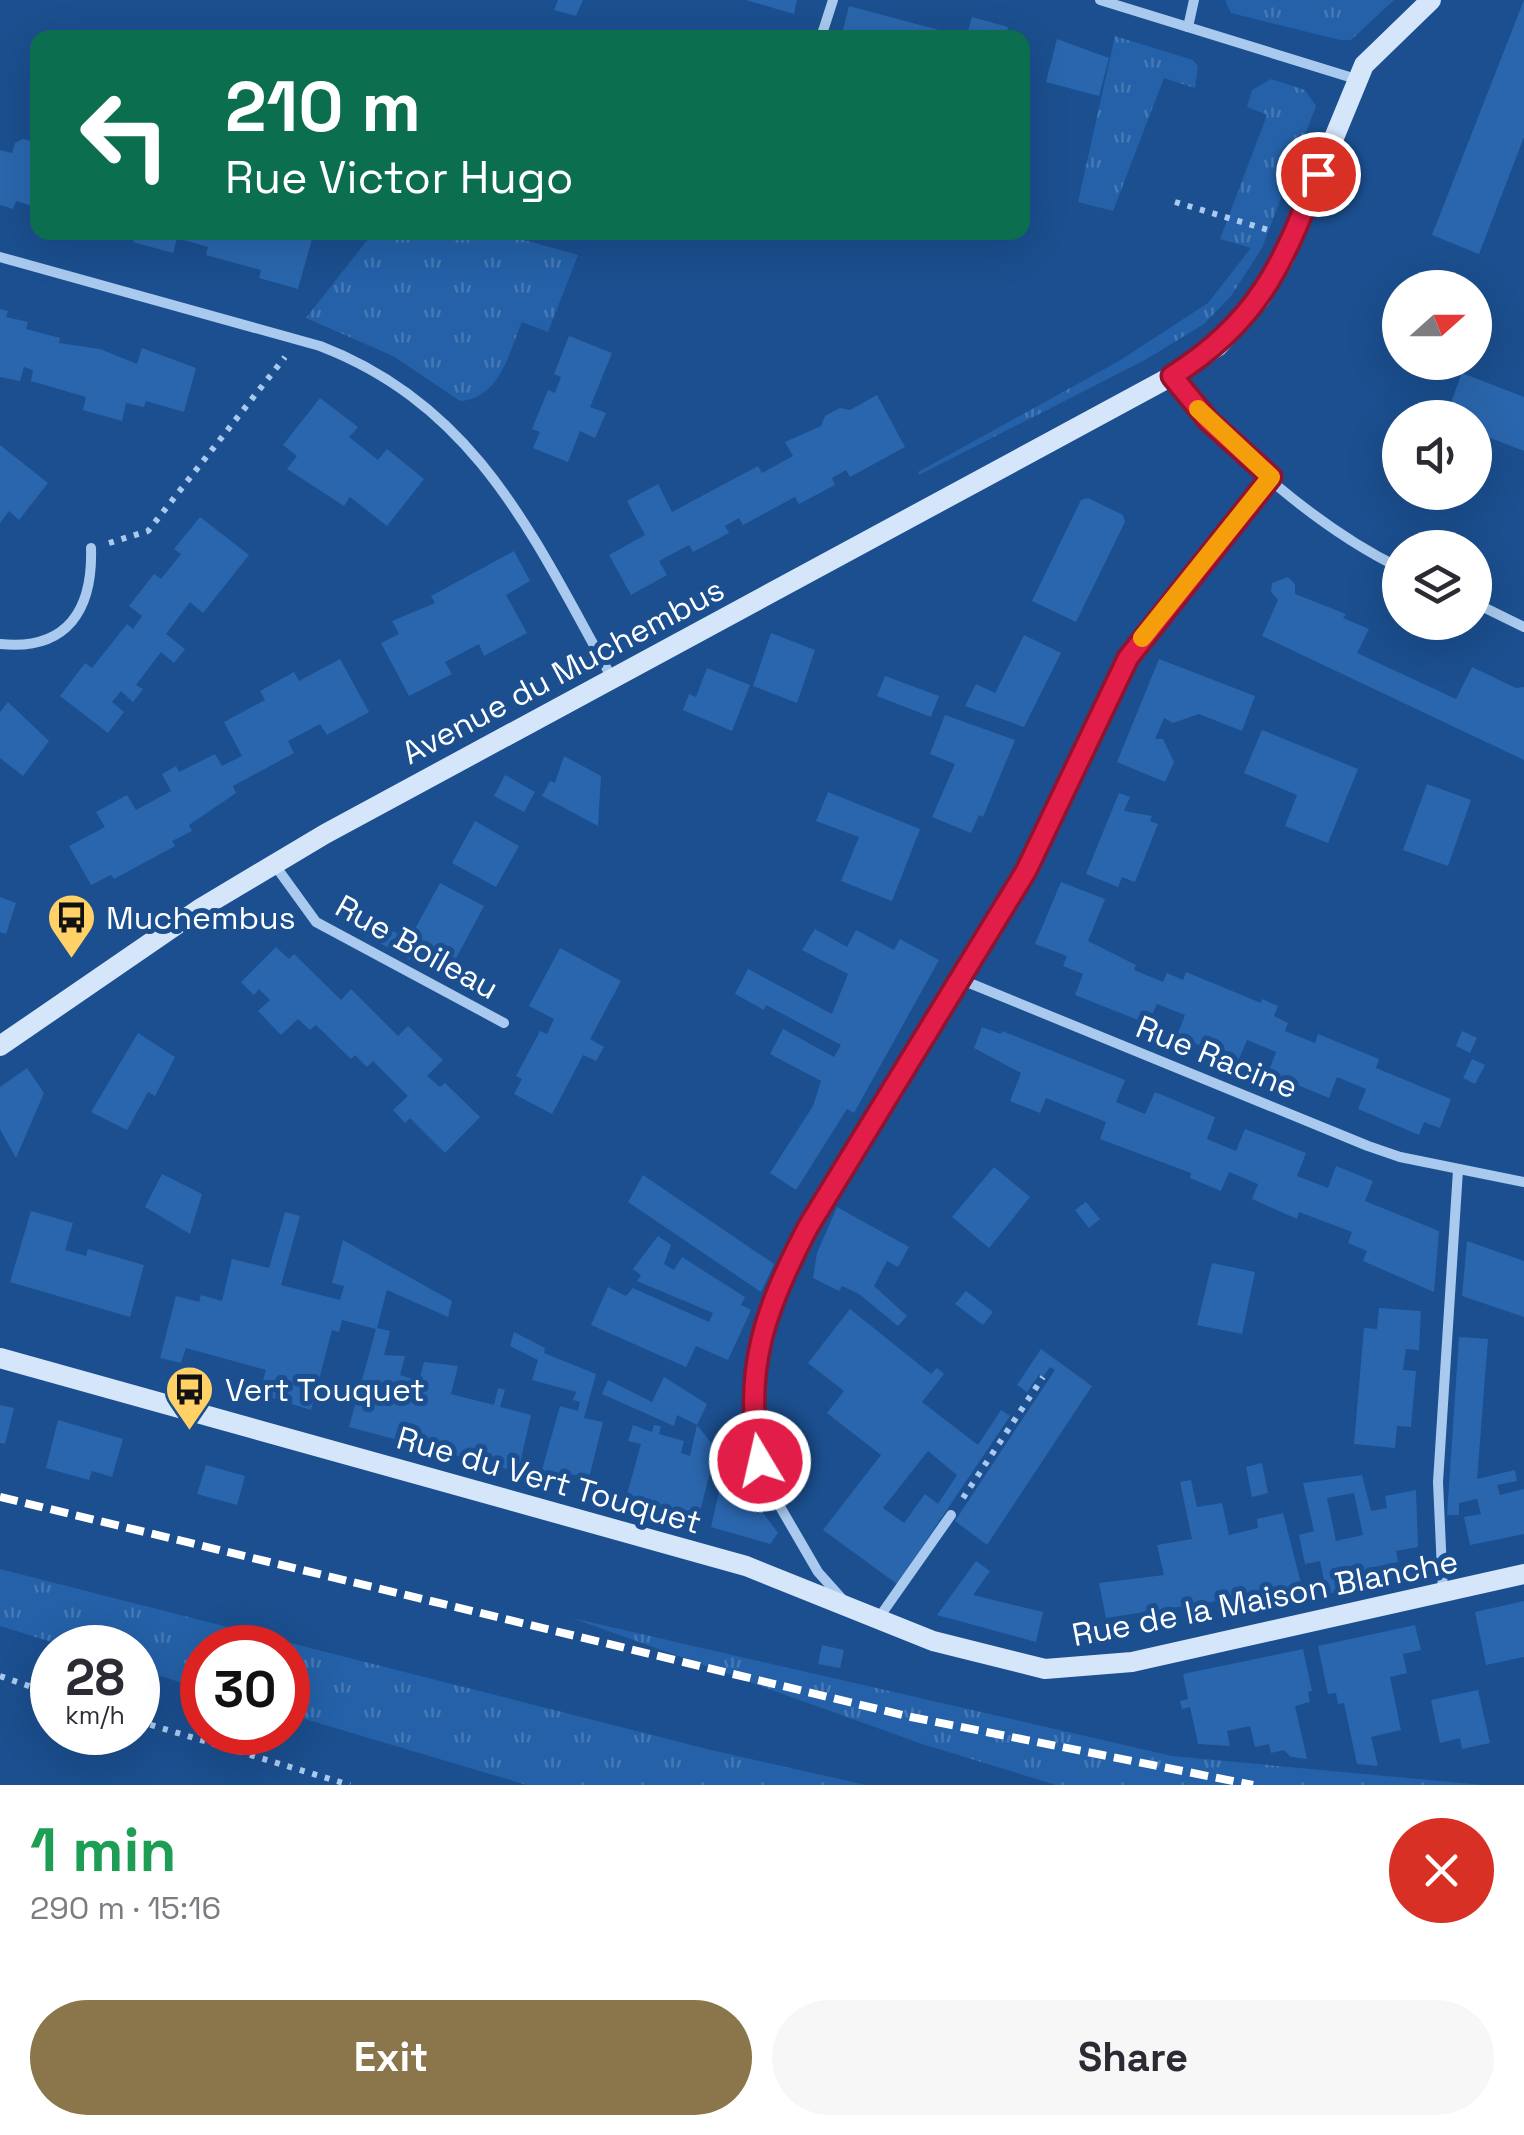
<!DOCTYPE html>
<meta charset="utf-8">
<style>
:root{--surface:#fff;--page:#f7f7f7;--text:#2b2b33;--muted:#7c7c81;--accent:#8a764a}
body{margin:0;font-family:"Space Grotesk",sans-serif;background:var(--page);color:var(--text);height:100vh;display:flex;flex-direction:column;font-size:38px;white-space:nowrap}
*{box-sizing:border-box;margin:0}
p{font-size:32px;color:var(--muted)}
.icon{flex:none;width:55px;height:55px;fill:none;stroke:currentColor;stroke-width:2;stroke-linecap:round;stroke-linejoin:round}
.map{position:relative;height:1785px;overflow:hidden}
.drawer{display:flex;flex-direction:column;background:var(--surface);flex:1}
.drawer>*{flex:none}
.hud{position:absolute;left:30px;top:30px;width:1000px;height:210px;border-radius:20px;box-shadow:0 10px 40px #0002;background:#0b6e4f;color:#fff;overflow:hidden}
.needle{width:65px;rotate:69deg}
.fabs{position:absolute;left:1382px;top:270px;display:grid;gap:20px}
.fabs a{display:grid;place-items:center;width:110px;height:110px;border-radius:50%;background:var(--surface);box-shadow:0 10px 40px #0002;font-size:50px}
.speed{position:absolute;left:30px;top:1625px;display:flex;gap:20px;font-size:50px;font-weight:700;text-align:center}
.speed>*{display:grid;place-content:center;width:130px;height:130px;border-radius:50%;background:var(--surface);box-shadow:0 10px 40px #0002;line-height:1}
.speed small{font-size:25px;font-weight:400}
.speed .limit{border:15px solid #d22;background:#fff;color:#111}
.pin{position:absolute;display:grid;place-items:center;width:85px;height:85px;color:#fff;margin:-42px;border:5px solid #fff;border-radius:50%;box-shadow:0 2px 10px #0007}
.me{position:absolute;width:110px;margin:-55px;rotate:351deg;stroke-linejoin:round;filter:drop-shadow(0 0 8px #0008)}
.turn{display:flex;align-items:center;gap:35px;height:210px;padding:0 30px;font-size:45px}
.turn .icon{width:130px;height:130px;stroke-width:2.5}
.turn b{display:block;font-size:70px;line-height:85px}
.round{display:grid;place-items:center;flex:none;width:105px;height:105px;border-radius:52px;background:var(--page)}
.headline{display:flex;align-items:center;justify-content:space-between;height:170px;padding:0 30px}
h1{font-size:60px;font-weight:700;line-height:75px;color:#1e9e55}
.cta{display:flex;gap:20px;margin-top:auto;padding:20px 30px}
.cta a{flex:1;height:115px;border-radius:60px;background:var(--accent);color:#fff;font-size:40px;font-weight:700;line-height:115px;text-align:center}
.cta a+a{background:var(--page);color:var(--text)}
.map>svg:first-child{display:block}
.grass{fill:url(#grass-tufts)}
.building{fill:#2a66ad;fill-rule:evenodd}
.lines{fill:none;stroke-linecap:round;stroke-linejoin:round}
.path{stroke:#a9c9ee;stroke-width:6;stroke-dasharray:5 8;stroke-linecap:butt}
.street{stroke:#a9c9ee;stroke-width:10}
.secondary{stroke:#d6e6fa;stroke-width:20}
.rail{stroke:#fff;stroke-width:8;stroke-dasharray:18 8;stroke-linecap:butt}
.route-casing{stroke:#92132f;stroke-width:25}
.route{stroke:#e11d48;stroke-width:18}
.slow{stroke:#f59e0b;stroke-width:18}
.labels{text-anchor:middle;stroke-width:10;stroke-linejoin:round;paint-order:stroke}
.street-label{font-size:32px;fill:#fff;stroke:#1b4f8f}
.poi-label{font-size:32px;fill:#fff;stroke:#1b4f8f;text-anchor:start}
</style>
<div class="map">
<svg width="1524" height="1785" viewBox="0 0 1524 1785">
<defs>
<pattern id="grass-tufts" width="24" height="20" patternUnits="userSpaceOnUse" patternTransform="scale(2.5)"><rect width="24" height="20" fill="#2461a8"/><path d="M3 7l-1-3M5 7V3M7 7l1-3M15 17l-1-3M17 17v-4M19 17l1-3" fill="none" stroke="#4579b5"/></pattern>
</defs>
<rect width="100%" height="100%" fill="#1b4f8f"/>
<!-- grass -->
<g class="grass">
<polygon points="1225,0 1394,0 1351,40 1340,40 1231,13"/>
<polygon points="1115,36 1193,60 1198,66 1195,88 1164,78 1113,211 1078,202"/>
<polygon points="1271,79 1305,90 1316,106 1262,248 1231,296 1204,324 1145,360 919,475 918,472 1119,361 1208,303 1251,248 1220,239 1267,115 1247,107 1252,90"/>
<path d="M373,233h126l79,22 -30,77 -26,-10c-14,32 -21,75 -62,79l-67,-45 -87,-38z"/>
<polygon points="0,1569 711,1750 866,1785 527,1785 288,1714 288,1648 202,1648 202,1689 138,1669 138,1648 68,1647 0,1626"/>
<polygon points="572,1618 1172,1756 1483,1785 1056,1785 922,1744"/>
</g>
<!-- building -->
<g class="building">
<polygon points="558,0 583,0 576,16 554,10"/>
<polygon points="746,0 797,0 794,14"/>
<polygon points="1524,0 1524,137 1479,254 1432,235"/>
<polygon points="849,6 950,33 948,38 841,38"/>
<polygon points="972,17 1008,27 1007,32 1025,38 966,38"/>
<polygon points="1057,39 1109,58 1099,96 1046,82"/>
<polygon points="23,139 38,143 38,202 36,207 16,201 13,209 0,205 0,150 12,153 15,143"/>
<polygon points="136,232 314,232 298,289 259,278 261,270 206,255 208,247 177,238 173,253 133,242"/>
<polygon points="0,309 8,311 6,317 28,322 26,329 60,338 59,343 100,349 137,364 142,348 196,368 184,412 146,401 144,407 126,403 122,421 83,410 86,397 31,381 33,370 24,367 20,381 0,377"/>
<polygon points="569,336 612,353 590,407 606,413 595,438 580,431 568,462 533,448 540,432 532,429 548,390 555,393 561,377 554,374"/>
<polygon points="1462,373 1524,397 1524,451 1475,432 1475,418 1445,418"/>
<polygon points="877,395 905,447 850,477 846,470 832,478 835,485 799,504 795,497 743,525 739,518 725,526 729,533 693,552 689,545 659,561 667,575 631,595 609,555 645,535 627,501 658,484 672,512 758,466 762,473 793,456 785,442 821,426 825,416 840,408 850,410"/>
<polygon points="320,398 358,427 349,437 378,460 387,449 424,479 387,526 350,497 344,506 287,469 297,456 283,445"/>
<polygon points="0,445 48,483 19,520 9,511 0,523"/>
<polygon points="1088,498 1123,515 1125,522 1076,622 1032,601 1081,500"/>
<polygon points="200,517 249,555 203,613 190,602 166,634 185,649 174,663 161,652 136,685 143,689 133,702 121,691 112,702 124,712 108,733 60,696 85,663 92,668 127,624 133,629 142,616 129,606 154,574 161,579 181,554 174,549"/>
<polygon points="514,551 530,581 506,595 527,633 484,656 479,644 445,662 452,674 409,696 381,643 399,634 392,621 435,603 431,596"/>
<polygon points="1288,577 1295,584 1295,594 1346,614 1343,618 1369,629 1357,653 1456,699 1472,667 1516,688 1524,687 1524,760 1262,636 1278,600 1271,592 1272,583"/>
<polygon points="771,633 815,650 797,703 753,686"/>
<polygon points="1024,635 1061,653 1024,727 965,706 976,684 995,693"/>
<polygon points="340,659 369,712 327,735 320,724 288,741 294,753 233,786 236,793 189,825 192,831 172,841 175,846 114,879 111,875 91,885 69,846 105,827 96,812 127,795 136,810 171,791 162,774 176,766 179,772 215,754 222,766 242,756 224,722 265,700 260,691 294,672 299,681"/>
<polygon points="1159,659 1255,696 1242,731 1199,714 1173,723 1164,718 1155,739 1163,739 1174,762 1165,782 1117,762"/>
<polygon points="707,668 750,685 732,731 683,710 689,694 696,697"/>
<polygon points="885,676 939,696 931,717 877,696"/>
<polygon points="8,702 49,741 23,776 0,758 0,712"/>
<polygon points="945,715 1015,740 983,817 979,815 971,833 932,817 955,764 930,754"/>
<polygon points="1262,730 1358,769 1328,843 1285,826 1297,795 1244,773"/>
<polygon points="564,756 601,776 598,826 542,796 550,781 555,783"/>
<polygon points="505,775 535,792 524,812 494,796"/>
<polygon points="1427,784 1471,800 1448,866 1403,850"/>
<polygon points="828,792 920,829 892,901 841,881 859,837 816,821"/>
<polygon points="1119,793 1130,797 1124,811 1152,816 1150,821 1158,824 1135,882 1122,877 1118,887 1086,874"/>
<polygon points="475,821 519,846 496,887 452,863"/>
<polygon points="1061,882 1105,899 1088,941 1136,965 1134,970 1163,982 1167,973 1183,980 1186,972 1261,1003 1262,999 1278,1006 1274,1016 1288,1023 1285,1031 1315,1043 1318,1034 1379,1059 1376,1068 1451,1099 1440,1128 1424,1122 1419,1135 1358,1109 1366,1089 1337,1077 1329,1098 1268,1073 1276,1052 1247,1040 1238,1061 1177,1036 1185,1015 1157,1004 1148,1024 1075,995 1083,974 1063,966 1067,956 1035,944"/>
<polygon points="440,883 484,906 453,964 427,951 420,965 365,935 373,920 409,940"/>
<polygon points="0,897 16,903 6,934 0,932"/>
<polygon points="815,929 847,947 856,930 894,950 900,939 939,960 854,1113 847,1109 796,1190 770,1173 813,1106 821,1081 770,1054 783,1029 834,1057 841,1045 766,1005 764,1010 735,994 748,969 832,1014 848,974 802,950"/>
<polygon points="276,947 289,959 294,954 341,1000 351,989 398,1036 408,1026 443,1060 427,1076 440,1087 445,1083 480,1117 445,1153 410,1118 405,1123 393,1110 408,1096 373,1061 367,1067 355,1055 351,1059 316,1025 310,1030 298,1019 281,1035 258,1011 270,1000 259,989 254,995 241,982"/>
<polygon points="560,948 621,981 590,1039 604,1047 596,1061 583,1055 552,1114 514,1094 522,1079 516,1076 540,1031 547,1034 554,1019 529,1006"/>
<polygon points="982,1027 1001,1034 1002,1031 1125,1080 1116,1102 1145,1114 1155,1092 1215,1117 1207,1139 1236,1151 1245,1129 1306,1153 1297,1176 1328,1188 1336,1166 1373,1181 1365,1201 1439,1231 1434,1292 1363,1261 1367,1251 1348,1243 1352,1232 1299,1212 1297,1219 1252,1199 1258,1184 1229,1172 1221,1191 1190,1178 1191,1173 1100,1139 1106,1122 1046,1098 1040,1113 1010,1101 1021,1073 974,1048"/>
<polygon points="1462,1031 1477,1038 1470,1053 1456,1046"/>
<polygon points="138,1033 175,1057 155,1096 148,1092 127,1130 91,1112"/>
<polygon points="1472,1059 1485,1065 1475,1084 1463,1078"/>
<polygon points="27,1068 44,1093 16,1158 0,1129 0,1087"/>
<polygon points="994,1167 1030,1197 989,1248 952,1217"/>
<polygon points="162,1174 202,1194 190,1234 145,1207"/>
<polygon points="643,1175 774,1264 761,1292 628,1202"/>
<polygon points="1086,1202 1100,1219 1089,1228 1075,1210"/>
<polygon points="837,1207 909,1247 898,1267 887,1261 874,1286 907,1316 898,1326 859,1294 842,1286 839,1291 813,1278 817,1253"/>
<polygon points="31,1211 73,1223 65,1250 86,1256 88,1249 144,1265 130,1317 10,1282"/>
<polygon points="285,1212 300,1216 281,1285 340,1300 344,1286 332,1283 343,1240 452,1301 448,1317 387,1290 377,1328 390,1331 384,1355 405,1356 400,1375 419,1381 424,1362 458,1366 451,1394 494,1405 498,1388 505,1390 500,1407 531,1415 518,1472 349,1427 376,1329 342,1320 339,1332 332,1330 311,1410 259,1394 266,1370 186,1348 181,1363 160,1358 176,1296 199,1302 201,1295 222,1301 232,1259 269,1268"/>
<polygon points="658,1236 671,1245 664,1264 674,1270 682,1257 745,1297 741,1305 751,1310 728,1360 696,1346 686,1367 591,1325 608,1287 626,1296 633,1288 709,1322 713,1313 637,1281 641,1275 633,1269"/>
<polygon points="1467,1241 1524,1261 1524,1317 1462,1296"/>
<polygon points="1212,1263 1255,1272 1242,1334 1197,1325"/>
<polygon points="966,1291 993,1312 983,1325 955,1304"/>
<polygon points="1379,1308 1421,1311 1419,1350 1406,1349 1403,1370 1416,1371 1411,1427 1397,1426 1395,1448 1354,1444 1364,1328 1377,1329"/>
<path d="M850,1309l81,65 6,-6 7,6 -22,28 56,43 23,-35 9,6 -113,168 -74,-54 58,-75 -54,-42 17,-22 -36,-28zM928,1451l29,24 -19,29 -13,-10 -21,29 -21,-15z"/>
<polygon points="514,1332 545,1348 544,1353 596,1374 584,1418 603,1422 589,1478 570,1474 567,1484 540,1477 560,1406 578,1411 580,1402 573,1400 576,1392 532,1380 538,1360 510,1346"/>
<polygon points="1459,1337 1488,1339 1477,1479 1515,1470 1517,1481 1497,1485 1500,1495 1524,1489 1524,1534 1470,1545 1464,1517 1481,1514 1477,1499 1459,1503 1459,1515 1447,1515"/>
<polygon points="1041,1349 1092,1386 987,1545 955,1521 1055,1370 1050,1367 1043,1377 1039,1375 1027,1392 1017,1385"/>
<polygon points="664,1377 707,1404 697,1425 677,1415 674,1426 602,1394 608,1380 652,1402"/>
<polygon points="0,1405 14,1408 5,1444 0,1443"/>
<polygon points="58,1420 123,1439 112,1477 92,1471 89,1480 46,1468"/>
<polygon points="633,1425 652,1432 654,1425 661,1426 659,1434 684,1441 681,1453 690,1456 697,1425 716,1449 697,1523 624,1505 641,1444 628,1441"/>
<polygon points="1262,1463 1268,1493 1252,1497 1246,1467"/>
<polygon points="206,1465 245,1476 237,1505 197,1494"/>
<path d="M1362,1475l9,36 16,-3 -2,-12 31,-6 2,57 -22,4 2,11 -28,6 4,16 -47,10 -7,-33 -15,3 -6,-29 15,-4 -11,-48zM1354,1493l9,42 -27,6 -9,-43z"/>
<polygon points="738,1479 778,1533 770,1544 711,1527 719,1492 734,1495"/>
<polygon points="1191,1480 1197,1507 1222,1503 1229,1535 1258,1528 1257,1519 1283,1513 1305,1599 1221,1617 1217,1601 1106,1618 1099,1583 1164,1575 1157,1545 1192,1539 1180,1482"/>
<polygon points="976,1561 990,1571 973,1595 1043,1612 1036,1642 937,1615"/>
<polygon points="1524,1601 1524,1657 1486,1665 1475,1612"/>
<polygon points="1415,1625 1421,1650 1403,1654 1407,1673 1390,1677 1401,1730 1371,1737 1378,1766 1357,1764 1344,1703 1338,1704 1336,1693 1328,1694 1318,1646"/>
<polygon points="822,1645 844,1650 840,1668 818,1664"/>
<polygon points="1303,1649 1312,1691 1308,1692 1310,1702 1295,1706 1307,1759 1291,1757 1284,1750 1271,1753 1269,1744 1255,1747 1250,1726 1227,1731 1230,1746 1198,1744 1190,1707 1182,1709 1180,1701 1188,1699 1183,1674"/>
<polygon points="1478,1690 1490,1743 1462,1749 1460,1738 1440,1743 1431,1700"/>
</g>
<g class="lines">
<!-- path -->
<g class="path">
<polyline points="1175,202 1268,230"/>
<polyline points="109,543 148,531 285,357"/>
<polyline points="963,1498 1043,1377"/>
<polyline points="0,1676 52,1694"/>
<polyline points="138,1721 350,1785"/>
</g>
<!-- street -->
<g class="street">
<polyline points="1100,0 1356,79"/>
<polyline points="1188,27 1194,0"/>
<polyline points="823,31 833,0"/>
<path d="M0,257l320,89c159,61 215,195 292,332"/>
<path d="M1172,377c52,71 148,152 228,191"/>
<polyline points="1475,603 1524,627"/>
<path d="M0,644c68,7 93,-35 91,-96"/>
<polyline points="274,864 316,922 504,1023"/>
<polyline points="962,980 1368,1146 1400,1157 1524,1182"/>
<polyline points="1443,1593 1438,1482 1458,1170"/>
<polyline points="844,1601 818,1572 775,1498 752,1424 756,1361 785,1271 844,1163 1026,871 1128,659 1271,477"/>
<polyline points="878,1619 951,1515"/>
</g>
<!-- secondary -->
<g class="secondary">
<polyline points="0,1046 201,908 325,834 1172,376 1218,346 1260,299 1284,259 1364,65 1431,0"/>
<polyline points="0,1358 746,1566 933,1641 1045,1669 1132,1662 1524,1574"/>
</g>
<!-- rail -->
<polyline class="rail" points="0,1497 911,1717 1253,1785"/>
</g>
<g class="lines">
<defs>
<path id="route" d="M760,1461c-18,-91 6,-154 48,-234l218,-356 102,-213 143,-181 -63,-57 -36,-44c86,-54 110,-110 146,-202"/>
</defs>
<!-- route casing -->
<use href="#route" class="route-casing"/>
<!-- route -->
<use href="#route" class="route"/>
<!-- slow -->
<polyline class="slow" points="1142,638 1271,477 1198,409"/>
</g>
<!-- icons -->
<defs>
<symbol id="bus-pin" viewBox="-11 -11 22 30"><path d="M0 17L-7.5 6A9.5 9.5 0 1 1 7.5 6Z" fill="#ffd166" stroke="#1b4f8f"/><path d="M-5-6H5V4H4V6H2V4H-2V6H-4V4H-5ZM-3.5-4V0h7V-4ZM-3.5 1.2v1.5H-2V1.2ZM2 1.2v1.5H3.5V1.2Z" fill="#111"/></symbol>
</defs>
<g fill-rule="evenodd">
<use href="#bus-pin" x="44" y="890" width="55" height="75"/>
<use href="#bus-pin" x="162" y="1362" width="55" height="75"/>
</g>
<g class="labels">
<!-- street labels -->
<g class="street-label">
<text transform="translate(563 671) rotate(-28)" y="11">Avenue du Muchembus</text>
<text transform="translate(417 947) rotate(29)" y="11">Rue Boileau</text>
<text transform="translate(1217 1057) rotate(22)" y="11">Rue Racine</text>
<text transform="translate(549 1480) rotate(16)" y="11">Rue du Vert Touquet</text>
<text transform="translate(1265 1598) rotate(-11)" y="11">Rue de la Maison Blanche</text>
</g>
<!-- poi labels -->
<g class="poi-label">
<text x="106" y="929">Muchembus</text>
<text x="225" y="1401">Vert Touquet</text>
</g>
</g>
</svg>
<div class="fabs">
<a><svg class="needle" viewBox="-14 -14 28 28"><path d="M0-13l5 13h-10z" fill="#e53935"/><path d="M0 13l5-13h-10z" fill="#7c7c81"/></svg></a>
<a><svg class="icon" aria-label="sound" viewBox="0 0 24 24"><path d="M4 9h4l5-4v14l-5-4H4zM17 9q2 3 0 6"/></svg></a>
<a><svg class="icon" aria-label="layers" viewBox="0 0 24 24"><path d="M12 4l9 5-9 5-9-5zM3 14l9 5 9-5"/></svg></a>
</div>
<div class="speed"><div>28<small>km/h</small></div><div class="limit">30</div></div>
<div class="pin" style="left:1318px;top:174px;background:#d93025"><svg class="icon" aria-label="arrive" viewBox="0 0 24 24"><path d="M6 21V4h12l-3 4 3 4H6"/></svg></div>
<svg class="me" style="left:760px;top:1461px" viewBox="-20 -20 40 40"><circle r="17" fill="#e11d48" stroke="#fff" stroke-width="3"/><path d="M0-11L8 9 0 5-8 9z" fill="#fff"/></svg>
<div class="hud">
<div class="turn"><svg class="icon" aria-label="left" viewBox="0 0 24 24"><path d="M17 20v-9H6M10 6l-5 5 5 5"/></svg><div><b>210 m</b>Rue Victor Hugo</div></div>
</div>
</div>
<section class="drawer">
<div class="headline"><div><h1>1 min</h1><p>290 m · 15:16</p></div><a class="round" style="background:#d93025;color:#fff"><svg class="icon" aria-label="close" viewBox="0 0 24 24"><path d="M6 6l12 12M18 6L6 18"/></svg></a></div>
<div class="cta"><a>Exit</a><a>Share</a></div>
</section>
